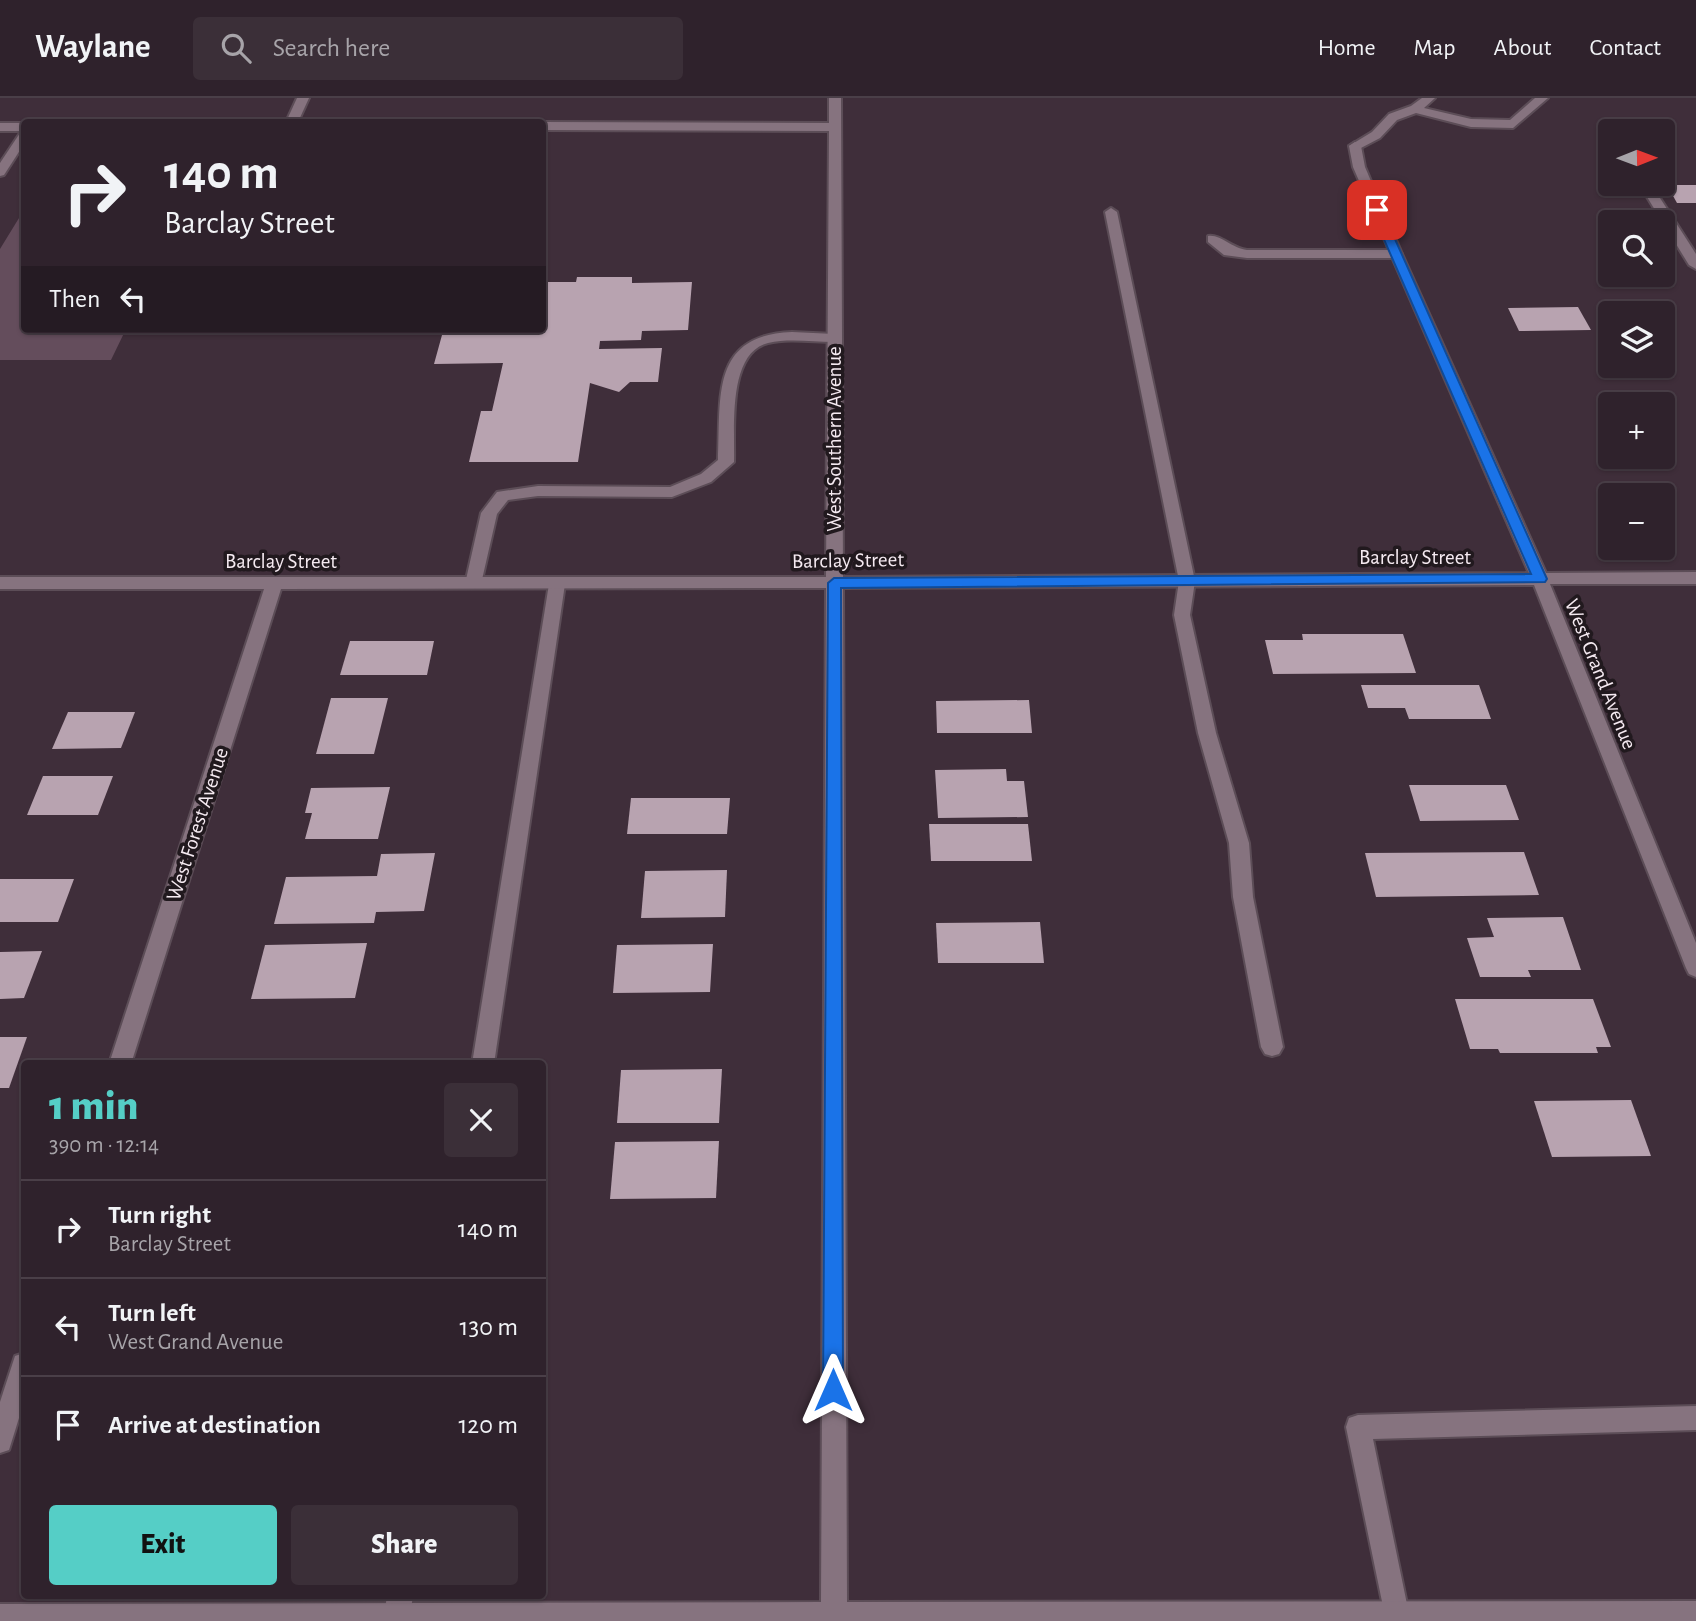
<!DOCTYPE html>
<meta charset="utf-8">
<style>
:root{--surface:#2f222c;--page:#3b2f38;--text:#f1f3f6;--muted:#a7a4a9;--line:#4a3f48;--accent:#55cec6}
body{margin:0;font-family:"Alegreya Sans",sans-serif;background:var(--page);color:var(--text);height:100vh;display:flex;flex-direction:column;font-size:26px;white-space:nowrap}
*{box-sizing:border-box;margin:0}
p{font-size:23px;color:var(--muted)}
.icon{flex:none;width:38px;height:38px;fill:none;stroke:currentColor;stroke-width:2;stroke-linecap:round;stroke-linejoin:round}
.map{position:relative;flex:1;overflow:hidden}
.sheet{position:absolute;left:21px;top:962px;width:525px;height:539px;display:flex;flex-direction:column;background:var(--surface);border-radius:7px;box-shadow:0 2px 5px #0004,0 0 0 2px var(--line)}
.sheet>*{flex:none}
.banner{position:absolute;left:21px;top:21px;width:525px;height:214px;border-radius:7px;box-shadow:0 2px 5px #0004,0 0 0 2px var(--line);background:#2f222c;color:var(--text);overflow:hidden}
.needle{width:46px;rotate:89deg}
.fabs{position:absolute;left:1598px;top:21px;display:grid;gap:14px}
.fabs a{display:grid;place-items:center;width:77px;height:77px;border-radius:7px;background:var(--surface);box-shadow:0 2px 5px #0004,0 0 0 2px var(--line);font-size:35px}
.pin{position:absolute;display:grid;place-items:center;width:60px;height:60px;color:#fff;margin:-30px;border-radius:14px;box-shadow:0 4px 10px #0006}
.me{position:absolute;width:77px;margin:-38px;rotate:0deg;stroke-linejoin:round;filter:drop-shadow(0 0 5px #0008)}
.turn{display:flex;align-items:center;gap:24px;height:147px;padding:0 28px;font-size:32px}
.turn .icon{width:91px;height:91px;stroke-width:2.5}
.turn b{display:block;font-size:49px;line-height:60px}
.then{display:flex;align-items:center;height:66px;padding:0 28px;background:#0003;gap:14px;font-size:26px}
.round{display:grid;place-items:center;flex:none;width:74px;height:74px;border-radius:7px;background:var(--page)}
.summary{display:flex;align-items:center;justify-content:space-between;height:119px;padding:0 28px}
h1{font-size:42px;font-weight:800;line-height:52px;color:var(--accent)}
.primary-button{display:flex;gap:14px;margin-top:auto;padding:14px 28px}
.primary-button a{flex:1;height:80px;border-radius:7px;background:var(--accent);color:#111;font-size:28px;font-weight:800;line-height:80px;text-align:center}
.primary-button a+a{background:var(--page);color:var(--text)}
ul{padding:0;list-style:none}
li{display:flex;align-items:center;gap:21px;height:98px;padding:0 28px;border-top:2px solid var(--line)}
li div{flex:1}
li b{display:block;font-size:26px}
li em{font-style:normal}
header{display:flex;align-items:center;gap:42px;box-sizing:border-box;height:98px;padding:0 35px;background:var(--surface);border-bottom:2px solid var(--line)}
header strong{font-size:33px}
nav{display:flex;gap:38px;margin-inline-start:auto;font-size:24px}
.search{width:490px;height:63px;background:var(--page);display:flex;align-items:center;gap:18px;box-sizing:border-box;padding:0 24px;border-radius:7px;color:var(--muted);font-size:26px}
.map>svg:first-child{display:block}
.green{fill:#644d5c}
.building{fill:#b8a3b0}
.lines{fill:none;stroke-linecap:round;stroke-linejoin:round}
.service-casing{stroke:#5c4d57;stroke-width:4}
.minor-casing{stroke:#5c4d57;stroke-width:4}
.service{fill:#86737f;fill-rule:evenodd}
.minor{fill:#86737f;fill-rule:evenodd}
.route{fill:#1a73e8;stroke:#114b97;stroke-width:2}
.labels{text-anchor:middle;stroke-width:7;stroke-linejoin:round;paint-order:stroke}
.street-label{font-size:21px;fill:#f5eaf1;stroke:#21191e}
</style>
<header>
<strong>Waylane</strong>
<div class="search"><svg class="icon" aria-label="search" viewBox="0 0 24 24"><circle cx="10" cy="10" r="6"/><path d="M15 15l6 6"/></svg>Search here</div>
<nav><a>Home</a><a>Map</a><a>About</a><a>Contact</a></nav>
</header>
<div class="map">
<svg width="1696" height="1523" viewBox="0 0 1696 1523">
<rect width="100%" height="100%" fill="#3f2e3a"/>
<!-- green -->
<polygon class="green" points="19,120 24,120 24,231 126,231 111,262 0,262 0,151"/>
<!-- building -->
<g class="building">
<polygon points="1667,87 1696,87 1696,105 1677,105"/>
<polygon points="577,179 632,179 632,185 692,184 688,232 642,233 641,242 600,243 599,251 662,250 658,284 630,284 619,294 590,285 578,364 469,364 481,313 492,313 503,265 434,266 442,237 454,237 456,231 542,231 542,184 576,184"/>
<polygon points="1578,209 1591,232 1519,233 1508,210"/>
<polygon points="1302,536 1403,536 1416,575 1273,576 1265,542 1303,542"/>
<polygon points="350,543 434,543 427,577 340,577"/>
<polygon points="1361,587 1479,587 1491,621 1409,621 1405,610 1368,610"/>
<polygon points="331,600 388,600 374,656 316,656"/>
<polygon points="1029,602 1032,635 937,635 936,603"/>
<polygon points="68,614 135,614 121,650 52,651"/>
<polygon points="1006,671 1007,683 1024,683 1028,719 938,720 935,672"/>
<polygon points="43,678 113,678 98,717 27,717"/>
<polygon points="1409,687 1506,687 1519,722 1420,723"/>
<polygon points="390,689 378,741 305,741 312,715 305,715 311,690"/>
<polygon points="631,700 730,700 727,736 627,736"/>
<polygon points="929,726 1028,726 1032,763 931,763"/>
<polygon points="1524,754 1539,797 1376,799 1365,755"/>
<polygon points="435,755 424,813 376,814 374,825 274,826 286,779 377,778 381,756"/>
<polygon points="727,772 725,819 641,820 645,773"/>
<polygon points="0,781 74,781 58,824 0,824"/>
<polygon points="1563,819 1581,872 1528,872 1531,879 1480,879 1467,840 1494,839 1487,820"/>
<polygon points="1040,824 1044,865 938,865 936,825"/>
<polygon points="367,845 355,900 251,901 265,847"/>
<polygon points="713,846 710,894 613,895 617,847"/>
<polygon points="42,853 24,900 0,901 0,854"/>
<polygon points="1455,901 1593,901 1611,949 1596,949 1598,955 1500,955 1498,951 1470,951"/>
<polygon points="0,939 27,939 9,990 0,990"/>
<polygon points="722,971 719,1025 617,1025 621,972"/>
<polygon points="1631,1002 1651,1058 1552,1059 1534,1003"/>
<polygon points="719,1043 716,1100 610,1101 615,1044"/>
</g>
<g class="lines">
<defs>
<g id="service">
<polygon points="1422,0 1435,0 1424,10 1471,21 1510,22 1535,0 1548,0 1513,30 1471,29 1416,15 1397,22 1380,40 1359,51 1349,48 1372,34 1389,16 1411,8"/>
<polygon points="1639,86 1651,86 1696,156 1696,171 1689,167"/>
<polygon points="1111,110 1117,114 1195,483 1190,517 1216,635 1249,745 1253,799 1283,949 1279,956 1272,958 1265,956 1261,949 1233,799 1229,745 1198,635 1174,517 1179,483 1105,114"/>
<path d="M1208,138c13,-2 23,12 39,14h148l7,4 -7,4h-148l-23,-3 -16,-13z"/>
<path d="M792,234l42,2 7,4 -7,4c-21,0 -45,-4 -66,1 -41,10 -33,86 -34,119l-23,20 -39,15 -134,-1 -30,4 -11,14 -16,70 -2,4h-12l-2,-4 16,-71 16,-21 41,-6 132,1 31,-13 17,-14c3,-63 -8,-125 74,-128z"/>
<polygon points="557,480 565,486 494,966 472,966 549,486"/>
<polygon points="1696,1308 1696,1332 1373,1341 1409,1516 1406,1523 1386,1523 1346,1329 1349,1320 1358,1317"/>
<polygon points="387,1498 413,1498 409,1523 383,1523"/>
</g>
<g id="minor">
<polygon points="297,0 309,0 298,24 286,24"/>
<polygon points="829,0 841,0 843,479 1529,475 1353,69 1349,48 1355,44 1361,48 1365,69 1402,156 1546,475 1696,474 1696,486 1550,486 1696,845 1696,879 1689,876 1686,870 1534,487 843,490 847,1504 1696,1503 1696,1523 0,1523 0,1506 821,1504 826,490 281,491 131,966 109,966 264,491 0,491 0,479 826,479 829,33 542,32 541,24 829,25"/>
<rect x="0" y="25" width="24" height="8"/>
<polygon points="24,34 24,46 4,77 0,78 0,65 20,35"/>
<polygon points="24,1255 24,1304 9,1352 0,1355 0,1304 15,1258"/>
</g>
</defs>
<!-- service casing -->
<use href="#service" class="service-casing"/>
<!-- minor casing -->
<use href="#minor" class="minor-casing"/>
<!-- service -->
<use href="#service" class="service"/>
<!-- minor -->
<use href="#minor" class="minor"/>
</g>
<!-- route -->
<polygon class="route" points="1377,109 1382,112 1547,481 1545,484 841,490 843,1292 840,1299 833,1302 826,1299 823,1292 828,485 834,480 1531,476 1371,112"/>
<g class="labels">
<!-- street labels -->
<g class="street-label">
<text transform="translate(834 341) rotate(-90)" y="7">West Southern Avenue</text>
<text x="1415" y="466">Barclay Street</text>
<text transform="translate(848 462) rotate(-1)" y="7">Barclay Street</text>
<text x="281" y="470">Barclay Street</text>
<text transform="translate(1601 576) rotate(68)" y="7">West Grand Avenue</text>
<text transform="translate(197 726) rotate(-72)" y="7">West Forest Avenue</text>
</g>
</g>
</svg>
<div class="fabs">
<a><svg class="needle" viewBox="-14 -14 28 28"><path d="M0-13l5 13h-10z" fill="#e53935"/><path d="M0 13l5-13h-10z" fill="#a7a4a9"/></svg></a>
<a><svg class="icon" aria-label="search" viewBox="0 0 24 24"><circle cx="10" cy="10" r="6"/><path d="M15 15l6 6"/></svg></a>
<a><svg class="icon" aria-label="layers" viewBox="0 0 24 24"><path d="M12 4l9 5-9 5-9-5zM3 14l9 5 9-5"/></svg></a>
<a>+</a>
<a>−</a>
</div>
<div class="pin" style="left:1377px;top:112px;background:#d93025"><svg class="icon" aria-label="arrive" viewBox="0 0 24 24"><path d="M6 21V4h12l-3 4 3 4H6"/></svg></div>
<svg class="me" style="left:833px;top:1292px" viewBox="-20 -20 40 40"><path d="M0-17L14 15 0 8-14 15z" fill="#1a73e8" stroke="#fff" stroke-width="4"/></svg>
<div class="banner">
<div class="turn"><svg class="icon" aria-label="right" viewBox="0 0 24 24"><path d="M7 20v-9h11M14 6l5 5-5 5"/></svg><div><b>140 m</b>Barclay Street</div></div>
<div class="then">Then<svg class="icon" aria-label="left" viewBox="0 0 24 24"><path d="M17 20v-9H6M10 6l-5 5 5 5"/></svg></div>
</div>
<section class="sheet">
<div class="summary"><div><h1>1 min</h1><p>390 m · 12:14</p></div><a class="round"><svg class="icon" aria-label="close" viewBox="0 0 24 24"><path d="M6 6l12 12M18 6L6 18"/></svg></a></div>
<ul>
<li><svg class="icon" aria-label="right" viewBox="0 0 24 24"><path d="M7 20v-9h11M14 6l5 5-5 5"/></svg><div><b>Turn right</b><p>Barclay Street</p></div><em>140 m</em></li>
<li><svg class="icon" aria-label="left" viewBox="0 0 24 24"><path d="M17 20v-9H6M10 6l-5 5 5 5"/></svg><div><b>Turn left</b><p>West Grand Avenue</p></div><em>130 m</em></li>
<li><svg class="icon" aria-label="arrive" viewBox="0 0 24 24"><path d="M6 21V4h12l-3 4 3 4H6"/></svg><div><b>Arrive at destination</b></div><em>120 m</em></li>
</ul>
<div class="primary-button"><a>Exit</a><a>Share</a></div>
</section>
</div>
